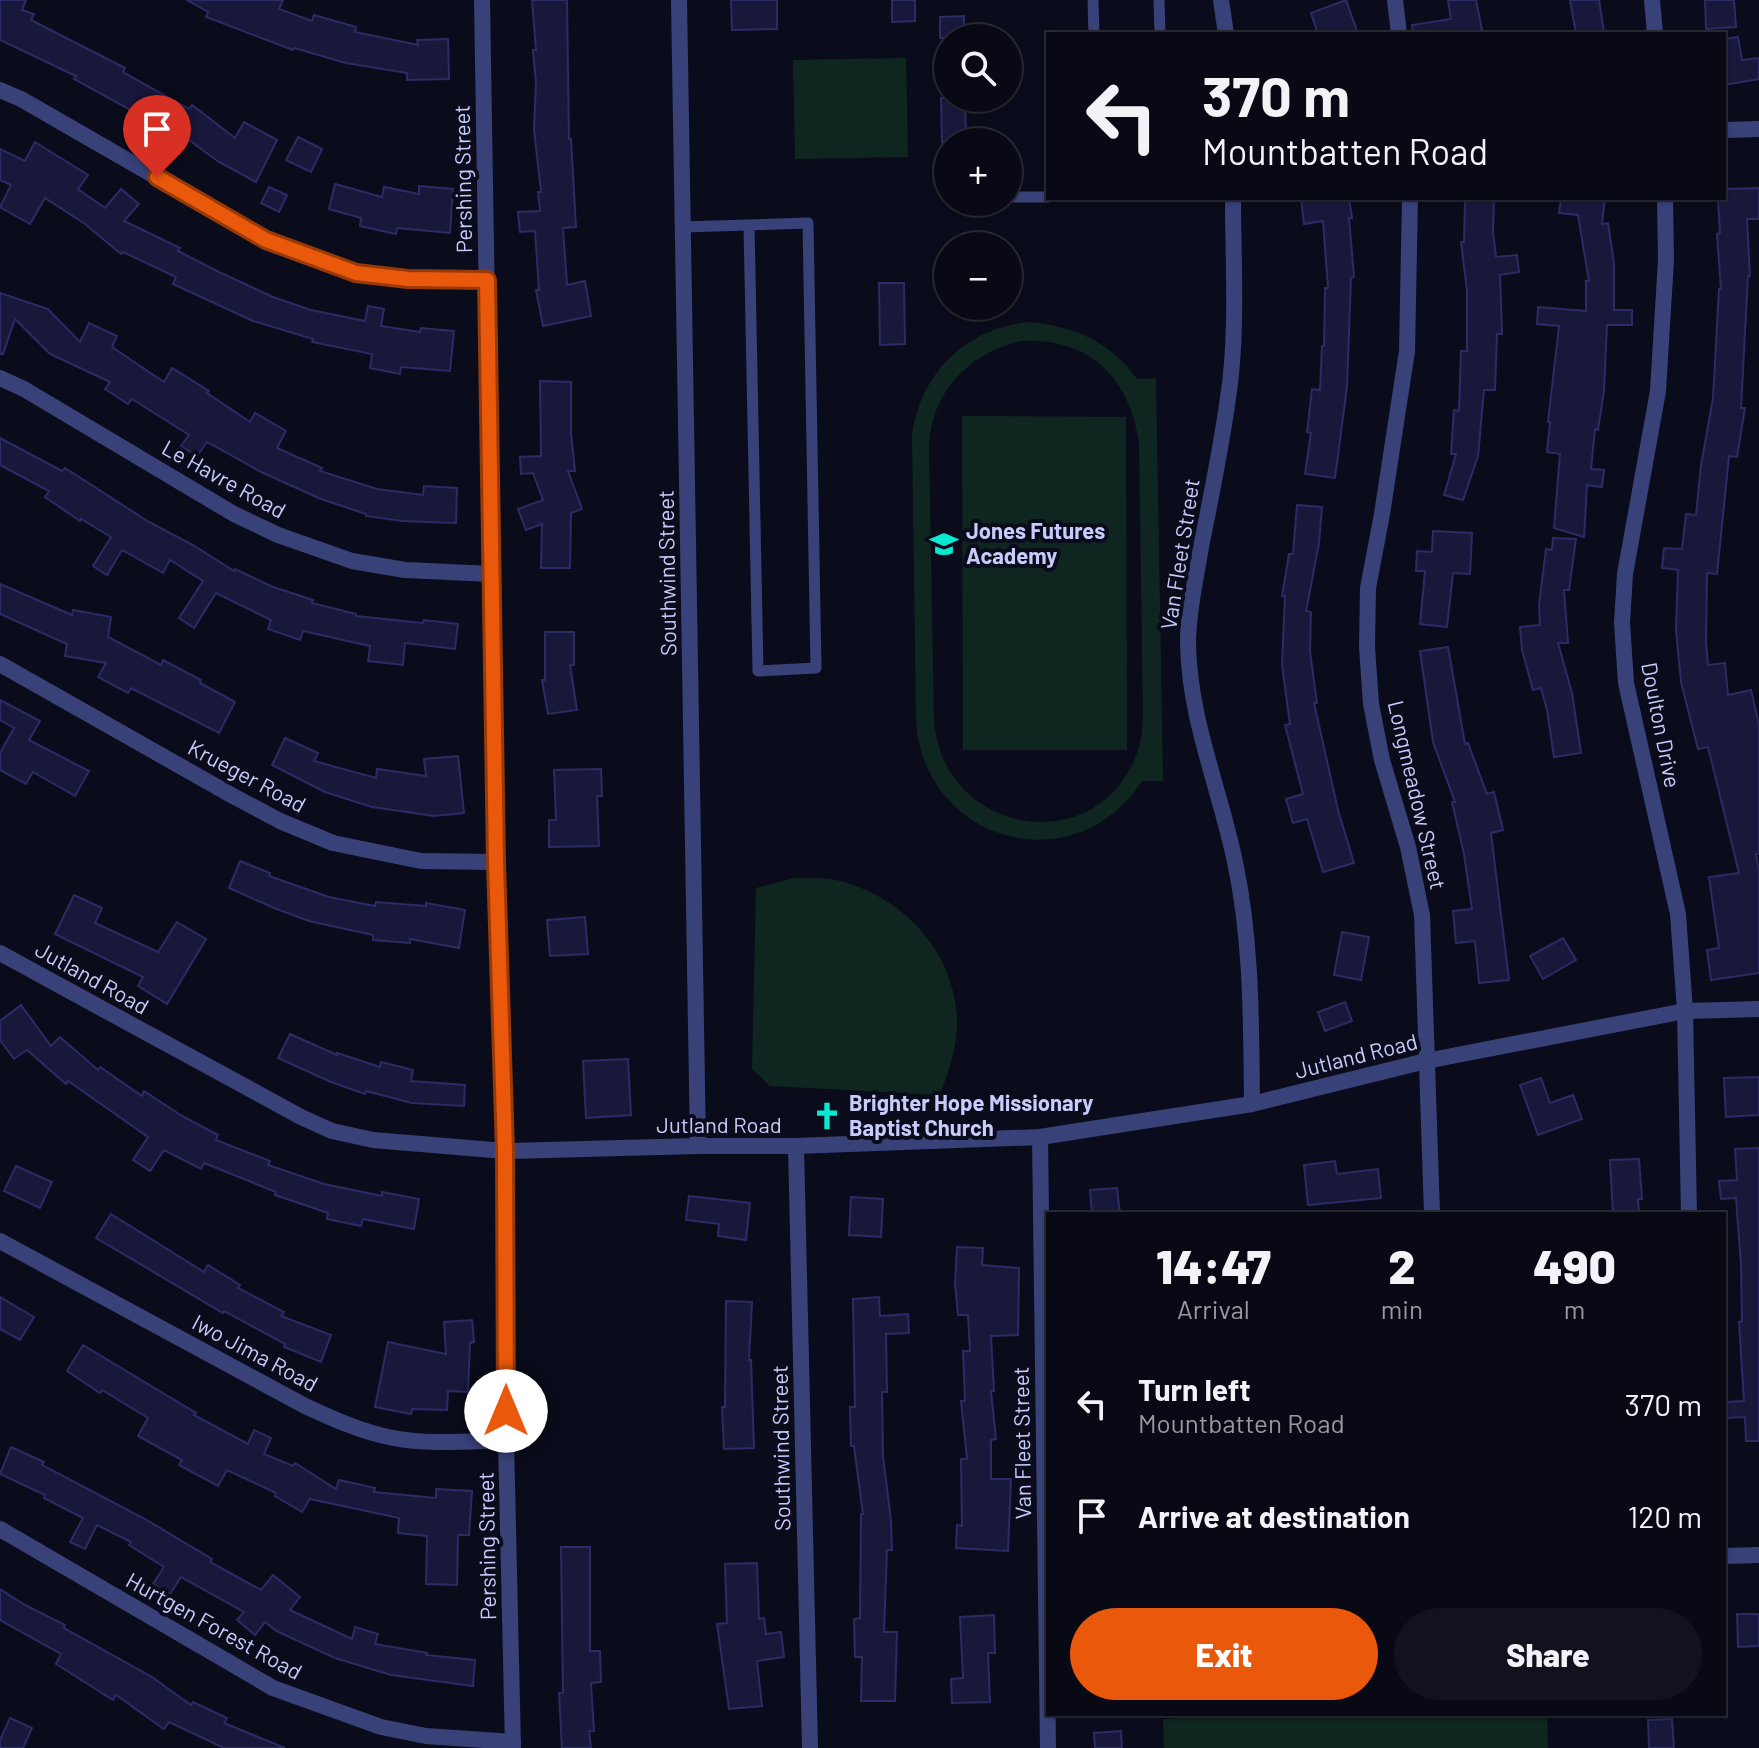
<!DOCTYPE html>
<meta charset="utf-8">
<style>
:root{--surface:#080914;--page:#11121d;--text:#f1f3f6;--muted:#989aa0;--line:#292a34;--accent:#ea580c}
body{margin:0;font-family:Barlow,sans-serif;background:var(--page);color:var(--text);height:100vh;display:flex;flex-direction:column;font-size:30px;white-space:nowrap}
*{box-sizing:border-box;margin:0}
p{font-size:26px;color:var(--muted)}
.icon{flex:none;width:44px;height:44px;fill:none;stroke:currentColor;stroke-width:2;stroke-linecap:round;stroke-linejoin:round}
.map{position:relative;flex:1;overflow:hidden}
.side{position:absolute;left:1046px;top:1212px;width:680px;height:504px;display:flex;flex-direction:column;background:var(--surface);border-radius:0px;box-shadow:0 2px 6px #0004,0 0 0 2px var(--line)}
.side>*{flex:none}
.hud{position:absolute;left:1046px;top:32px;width:680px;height:168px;border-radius:0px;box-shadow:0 2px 6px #0004,0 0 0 2px var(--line);background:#080914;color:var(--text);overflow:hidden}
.tools{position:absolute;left:934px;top:24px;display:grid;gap:16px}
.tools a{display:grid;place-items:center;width:88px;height:88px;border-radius:50%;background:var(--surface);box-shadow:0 2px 6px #0004,0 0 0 2px var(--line);font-size:40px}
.pin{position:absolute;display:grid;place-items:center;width:68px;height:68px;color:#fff;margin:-82px -34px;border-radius:50% 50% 50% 0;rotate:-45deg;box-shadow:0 0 8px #0007}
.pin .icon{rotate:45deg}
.me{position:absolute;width:88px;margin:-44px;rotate:0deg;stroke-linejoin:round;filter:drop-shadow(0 0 6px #0008)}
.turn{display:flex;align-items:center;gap:28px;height:168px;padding:0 24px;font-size:36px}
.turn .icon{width:104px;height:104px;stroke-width:2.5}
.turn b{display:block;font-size:56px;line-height:68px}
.eta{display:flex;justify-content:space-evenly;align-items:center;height:136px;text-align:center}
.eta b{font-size:48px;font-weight:800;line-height:56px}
.cta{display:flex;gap:16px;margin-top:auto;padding:16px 24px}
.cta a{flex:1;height:92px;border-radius:48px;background:var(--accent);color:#fff;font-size:32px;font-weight:800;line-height:92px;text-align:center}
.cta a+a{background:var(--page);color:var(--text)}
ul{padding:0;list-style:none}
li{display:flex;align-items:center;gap:24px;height:112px;padding:0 24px}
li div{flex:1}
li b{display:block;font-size:30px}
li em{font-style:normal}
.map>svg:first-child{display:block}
.green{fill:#0f251f;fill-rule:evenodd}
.building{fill:#18183b;stroke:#2b2b66;stroke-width:2}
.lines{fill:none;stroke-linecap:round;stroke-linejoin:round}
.service{stroke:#384279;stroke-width:11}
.minor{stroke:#384279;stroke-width:16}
.tertiary{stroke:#384279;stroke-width:16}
.route-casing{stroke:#983908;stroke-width:20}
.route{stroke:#ea580c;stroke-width:14}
.labels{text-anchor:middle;stroke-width:8;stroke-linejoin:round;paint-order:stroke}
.street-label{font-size:22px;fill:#c7ccfd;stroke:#0b0c1b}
.poi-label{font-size:22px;font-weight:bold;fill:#c7ccfd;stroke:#0b0c1b;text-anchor:start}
</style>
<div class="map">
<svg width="1759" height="1748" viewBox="0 0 1759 1748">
<rect width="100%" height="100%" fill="#0b0c1b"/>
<!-- green -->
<g class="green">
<polygon points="906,58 908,157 795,159 793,60"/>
<path d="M1030,322c45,5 80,19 107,57l19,-1 7,403h-21c-68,105 -222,60 -226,-64l-4,-282c9,-63 54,-107 118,-113zM1021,341c68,-4 109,37 118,102l4,274c-1,12 -1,24 -6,36 -40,109 -194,82 -203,-32l-5,-275c3,-55 39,-92 92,-105z"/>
<polygon points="962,416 1126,417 1127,750 963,750"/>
<path d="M793,878c14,1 29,-1 43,2 65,15 117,69 121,137 1,28 -8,53 -17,78l-170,-9 -18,-17 4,-181z"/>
<polygon points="1281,1714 1547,1714 1548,1748 1164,1748 1163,1719"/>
</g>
<!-- building -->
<g class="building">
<polygon points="0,0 26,0 22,10 34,14 31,20 125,68 123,72 189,109 192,105 235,138 244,122 277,140 256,182 219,162 186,138 185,140 74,79 76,76 0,40"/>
<polygon points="187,0 283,0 279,9 312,21 314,15 356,27 355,32 418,45 417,40 448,39 449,79 407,80 407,73 346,63 294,48 293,50 206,17 208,12"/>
<polygon points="532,0 567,0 569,139 571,139 576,227 563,228 567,285 585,281 591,316 543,326 536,290 539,290 535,231 520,232 518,212 540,211 538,192 541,192 534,129 536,83 533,50 536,50"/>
<polygon points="731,0 777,0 777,29 732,30"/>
<polygon points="892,0 915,0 915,21 892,22"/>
<polygon points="1346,0 1358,34 1318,34 1311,13"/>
<polygon points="1448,0 1476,0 1482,30 1463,34 1413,34 1412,25 1451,19"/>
<polygon points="1570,0 1599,0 1604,32 1576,34"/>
<polygon points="1705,0 1734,0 1736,27 1706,29"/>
<polygon points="964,16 964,38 940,38 940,17"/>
<polygon points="1738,37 1742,60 1759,58 1759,79 1724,85 1724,39"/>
<polygon points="941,98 965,98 966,142 942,142"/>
<polygon points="298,137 322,149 311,172 286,160"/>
<polygon points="35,142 88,175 78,189 105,208 121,189 139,204 124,221 180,248 178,251 219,272 273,297 311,310 365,321 368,306 384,309 381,326 420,332 421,328 454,331 450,371 401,367 400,374 370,368 372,354 312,342 313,339 253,321 173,284 176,277 123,252 121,254 85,224 45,198 30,224 0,207 11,185 0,180 0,149 25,161"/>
<polygon points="335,184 382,197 384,187 419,194 419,186 453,189 450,233 397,228 396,234 360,226 361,218 329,209"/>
<polygon points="269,187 287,195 279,212 261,203"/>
<polygon points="1759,188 1759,219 1747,219 1750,276 1748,276 1741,408 1745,408 1737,457 1729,456 1717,574 1707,573 1706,642 1708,665 1725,663 1728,695 1751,690 1759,725 1759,854 1756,854 1759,872 1759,973 1711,980 1707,950 1719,948 1709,877 1739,873 1708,747 1698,749 1681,682 1676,630 1678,570 1662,568 1664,548 1682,549 1686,514 1696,515 1701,465 1713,399 1719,289 1721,289 1717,234 1720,233 1718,198 1724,198 1724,189"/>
<polygon points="1301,198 1349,198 1352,218 1349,218 1354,277 1351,278 1347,387 1335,478 1305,474 1311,433 1307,432 1312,389 1320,390 1322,346 1324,346 1325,288 1328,288 1323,221 1304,224"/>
<polygon points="1561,198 1605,198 1602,224 1608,223 1614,263 1614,310 1632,310 1632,325 1607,325 1604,391 1598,430 1595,429 1591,469 1604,470 1602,487 1587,485 1584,537 1554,528 1560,454 1547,452 1550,422 1548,422 1559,326 1537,324 1538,307 1586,311 1586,281 1589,281 1578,215 1559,213"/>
<polygon points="1465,200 1494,200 1493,232 1496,257 1517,255 1519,272 1500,275 1502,334 1497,334 1495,390 1484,390 1478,456 1463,500 1444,495 1456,454 1451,454 1454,410 1459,411 1461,351 1467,351 1467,291 1461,242 1464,242"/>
<polygon points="879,283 904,283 905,344 880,345"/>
<polygon points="0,293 48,309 80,342 89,323 117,336 112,347 164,382 172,368 209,391 207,393 250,422 255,413 286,431 277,448 322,468 320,471 377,489 423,495 424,486 457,488 456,523 402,521 366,516 366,514 321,499 261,472 207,442 197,456 181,446 189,435 132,399 128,404 105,389 110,382 50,354 15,319 3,354 0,354"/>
<polygon points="540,381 571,382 571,433 575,471 568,471 582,509 571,513 570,568 541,568 542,524 526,530 518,509 543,500 533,473 521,474 520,457 541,456"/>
<polygon points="0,438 62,471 65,468 149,522 193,545 234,571 235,569 273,587 313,600 312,603 356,614 356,616 423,623 424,620 458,624 455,649 405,643 403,665 368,661 370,646 303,631 300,640 268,629 271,620 216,593 194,628 179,618 203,581 170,560 163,573 122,550 107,575 93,566 111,537 81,519 80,521 45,497 49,491 0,465"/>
<polygon points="1297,505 1322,507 1319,543 1306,611 1311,612 1310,652 1317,703 1314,703 1338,810 1354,863 1323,872 1307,819 1293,823 1286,799 1303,794 1285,725 1290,724 1282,665 1285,596 1282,596 1289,554 1293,554"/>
<polygon points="1433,531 1472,533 1470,574 1453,573 1447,627 1420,624 1425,571 1416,571 1417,551 1432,552"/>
<polygon points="1553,538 1576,539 1569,590 1564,590 1568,643 1558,643 1572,693 1581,753 1554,757 1547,710 1541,688 1533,690 1522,650 1520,627 1540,625 1539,605 1546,549 1552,550"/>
<polygon points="0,584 72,615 73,610 111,617 108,637 161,665 163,660 201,680 200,683 235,702 219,733 131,688 128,693 98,677 106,663 65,656 67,644 0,614"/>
<polygon points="545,632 574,632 574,665 570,665 577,710 548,714 542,680 545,680"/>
<polygon points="1448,647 1465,744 1468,743 1487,794 1494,792 1503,830 1491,833 1509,980 1479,983 1475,941 1456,943 1453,911 1472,909 1464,854 1452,802 1455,802 1433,742 1420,651"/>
<polygon points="0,700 40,721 29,740 89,771 75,796 33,772 26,784 0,770 0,753 14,728 0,720"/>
<polygon points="285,738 318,753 314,761 376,778 377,769 426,776 424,759 458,756 464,813 434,816 372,807 325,792 272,765"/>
<polygon points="601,769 602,796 597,796 599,846 549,847 549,820 556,820 554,770"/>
<polygon points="240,861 270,873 269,876 329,897 375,906 376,902 426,906 426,903 465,910 459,948 410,939 410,943 373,940 373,935 309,921 274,908 229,888"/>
<polygon points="74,895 102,908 95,923 158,952 177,922 206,939 167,1004 138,986 143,977 55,934"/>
<polygon points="585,917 588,954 550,956 547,920"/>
<polygon points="1342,932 1369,937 1361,980 1334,975"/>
<polygon points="1563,938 1576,960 1543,979 1530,956"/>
<polygon points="1345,1002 1352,1021 1325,1031 1318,1012"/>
<polygon points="21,1005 51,1046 60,1037 98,1070 100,1067 142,1096 144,1091 182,1116 218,1135 216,1140 270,1161 268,1165 324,1184 382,1196 382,1192 419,1199 414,1229 363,1219 361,1226 327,1219 328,1213 275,1195 276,1192 204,1163 201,1169 164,1150 150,1171 133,1160 148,1137 68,1081 66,1084 27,1050 14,1059 0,1040 0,1021"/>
<polygon points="290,1034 337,1055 337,1053 380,1067 381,1062 413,1070 411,1081 465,1085 464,1106 412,1103 366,1091 365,1094 331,1082 278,1058"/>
<polygon points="628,1059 631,1115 586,1118 583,1061"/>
<polygon points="1759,1077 1759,1115 1726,1117 1724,1078"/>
<polygon points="1541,1078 1550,1103 1573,1095 1582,1119 1538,1135 1520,1085"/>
<polygon points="1759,1148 1759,1441 1746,1441 1745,1417 1727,1418 1726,1402 1744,1401 1739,1322 1742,1321 1741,1265 1736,1198 1721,1199 1719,1181 1737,1180 1735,1149"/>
<polygon points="1639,1159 1642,1199 1638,1199 1639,1214 1613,1214 1610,1160"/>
<polygon points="1335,1161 1337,1174 1378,1169 1381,1198 1308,1205 1304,1165"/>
<polygon points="16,1166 52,1182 40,1208 4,1191"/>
<polygon points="1117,1188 1120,1214 1092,1214 1090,1190"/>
<polygon points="689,1196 750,1203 746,1240 718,1236 719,1224 686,1220"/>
<polygon points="851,1197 883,1199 881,1237 849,1235"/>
<polygon points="111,1214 204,1272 208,1265 240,1285 238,1288 284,1312 281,1316 331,1335 321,1362 284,1347 285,1344 224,1311 223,1313 96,1238"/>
<polygon points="957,1247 983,1248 982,1265 1019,1268 1018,1335 991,1336 994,1391 991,1391 996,1439 991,1440 991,1479 1011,1479 1008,1551 956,1548 957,1525 962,1526 961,1459 967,1459 961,1401 965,1401 963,1351 970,1351 968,1315 958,1315 955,1283"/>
<polygon points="0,1297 34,1317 20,1340 0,1329"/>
<polygon points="879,1297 880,1316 908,1314 909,1333 886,1334 887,1392 882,1392 883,1456 891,1521 892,1550 887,1550 884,1632 897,1632 895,1701 861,1701 862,1657 855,1657 854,1619 860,1618 861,1514 863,1514 854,1446 851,1446 850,1407 855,1407 853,1299"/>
<polygon points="726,1301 752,1302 749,1360 751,1360 754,1448 724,1449 722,1407 725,1407"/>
<polygon points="472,1320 474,1342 470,1343 468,1392 448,1391 447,1410 412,1409 411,1414 375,1407 388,1342 446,1354 444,1322"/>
<polygon points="83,1345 196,1413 194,1415 248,1444 254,1430 271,1438 264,1454 293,1466 295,1463 336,1489 339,1480 375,1488 374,1492 436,1498 436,1489 472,1491 469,1535 458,1535 457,1585 426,1584 427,1536 398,1533 399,1518 310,1499 302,1512 275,1496 276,1493 227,1470 218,1486 179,1465 182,1460 138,1436 148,1418 102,1390 100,1393 67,1371"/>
<polygon points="11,1447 44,1462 42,1465 145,1519 212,1559 210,1562 261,1590 273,1575 300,1597 290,1610 352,1639 355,1627 378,1634 375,1644 427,1653 426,1655 475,1660 473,1686 391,1675 335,1658 276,1631 265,1622 255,1635 237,1620 244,1612 181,1577 170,1594 153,1584 164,1567 129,1545 131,1542 97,1525 85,1549 70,1542 83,1518 44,1498 45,1495 0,1474"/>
<polygon points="561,1547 590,1547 590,1651 600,1651 601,1682 591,1683 594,1731 589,1731 591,1748 562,1748 559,1693 563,1693"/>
<polygon points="757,1563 759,1619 764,1618 766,1634 781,1632 784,1657 757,1661 762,1706 729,1709 717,1624 727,1623 725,1564"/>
<polygon points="0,1589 25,1605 65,1625 64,1628 152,1677 191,1705 193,1702 227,1718 224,1723 285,1748 224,1748 169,1722 164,1729 116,1695 113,1700 56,1664 61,1654 0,1620"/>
<polygon points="1737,1614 1759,1614 1759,1646 1738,1647"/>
<polygon points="994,1615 995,1653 988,1653 990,1702 952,1703 951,1679 963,1678 960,1617"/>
<polygon points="10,1718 32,1728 23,1748 0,1748 0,1740"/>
<polygon points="1672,1719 1674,1748 1649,1748 1648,1720"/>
<polygon points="1121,1731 1122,1748 1095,1748 1094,1733"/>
</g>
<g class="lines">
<!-- service -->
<g class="service">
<polyline points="1093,0 1094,34"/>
<polyline points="1159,0 1160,34"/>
<polyline points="1008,197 1048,197"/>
<polyline points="683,227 808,223 816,668 758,671 749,225"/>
</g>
<!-- minor -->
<g class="minor">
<polyline points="482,0 496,862 505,1151 506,1440 513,1748"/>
<polyline points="679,0 698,1146"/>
<polyline points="1221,0 1226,34"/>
<polyline points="1395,0 1399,34"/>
<polyline points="1652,0 1655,34"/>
<polyline points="0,90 21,99 266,240 356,273 408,279 487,280"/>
<polyline points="1724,130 1759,129"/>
<path d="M1233,198c0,66 5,135 -5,200 -7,50 -17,100 -27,149 -5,32 -13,64 -13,96 1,76 32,146 47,219 17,80 16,160 17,242"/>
<polyline points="1410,198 1407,351 1382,514 1368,588 1367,647 1371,704 1382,760 1408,847 1422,915 1432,1214"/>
<polyline points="1665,198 1666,260 1658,391 1625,574 1622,623 1626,683 1678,914 1685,1011 1689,1214"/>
<polyline points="0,378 24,389 234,514 278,535 352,561 405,570 492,574"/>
<polyline points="0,664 233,796 280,821 333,843 421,861 496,862"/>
<polyline points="1040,1137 1048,1748"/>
<polyline points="796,1146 810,1748"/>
<path d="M0,1241l305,165c28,13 57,26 88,32 37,7 76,3 113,2"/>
<polyline points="0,1529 273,1688 381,1727 426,1736 513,1742"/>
<polyline points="1724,1556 1759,1555"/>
</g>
<!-- tertiary -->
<polyline class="tertiary" points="0,953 301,1117 332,1131 373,1140 505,1151 698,1146 796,1146 1040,1137 1252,1104 1426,1061 1685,1011 1759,1009"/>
</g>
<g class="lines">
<defs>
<polyline id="route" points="157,177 266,240 356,273 408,279 487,280 496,862 505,1151 506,1411"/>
</defs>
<!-- route casing -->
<use href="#route" class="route-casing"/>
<!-- route -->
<use href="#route" class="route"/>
</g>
<!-- icons -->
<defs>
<symbol id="school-bare" viewBox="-9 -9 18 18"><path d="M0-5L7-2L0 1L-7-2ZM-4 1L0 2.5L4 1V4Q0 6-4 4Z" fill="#08e9d1" stroke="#0b0c1b" stroke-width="2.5" paint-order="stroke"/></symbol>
<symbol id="church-bare" viewBox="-9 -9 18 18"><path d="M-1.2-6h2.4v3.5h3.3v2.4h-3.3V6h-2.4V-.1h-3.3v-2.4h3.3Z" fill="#08e9d1" stroke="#0b0c1b" stroke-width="2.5" paint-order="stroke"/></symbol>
</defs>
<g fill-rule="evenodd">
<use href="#school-bare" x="924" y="524" width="40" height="40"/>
<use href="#church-bare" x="807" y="1096" width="40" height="40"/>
</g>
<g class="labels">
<!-- street labels -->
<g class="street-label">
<text transform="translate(463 179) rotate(-91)" y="8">Pershing Street</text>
<text transform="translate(224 479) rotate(29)" y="8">Le Havre Road</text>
<text transform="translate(1180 554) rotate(-81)" y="8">Van Fleet Street</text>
<text transform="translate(667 573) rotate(-91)" y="8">Southwind Street</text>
<text transform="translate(1661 725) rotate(79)" y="8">Doulton Drive</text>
<text transform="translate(247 776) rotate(28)" y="8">Krueger Road</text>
<text transform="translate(1417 795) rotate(77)" y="8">Longmeadow Street</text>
<text transform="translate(92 978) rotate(29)" y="8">Jutland Road</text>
<text transform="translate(1356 1056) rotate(-14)" y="8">Jutland Road</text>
<text x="719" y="1133">Jutland Road</text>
<text transform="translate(255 1353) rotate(28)" y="8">Iwo Jima Road</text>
<text transform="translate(1022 1443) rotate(-91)" y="8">Van Fleet Street</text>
<text transform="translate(781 1448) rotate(-91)" y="8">Southwind Street</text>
<text transform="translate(487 1546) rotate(-91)" y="8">Pershing Street</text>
<text transform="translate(214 1626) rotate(29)" y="8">Hurtgen Forest Road</text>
</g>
<!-- poi labels -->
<g class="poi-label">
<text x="966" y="539">Jones Futures<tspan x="966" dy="25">Academy</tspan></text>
<text x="849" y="1111">Brighter Hope Missionary<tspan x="849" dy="25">Baptist Church</tspan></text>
</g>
</g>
</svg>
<div class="tools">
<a><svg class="icon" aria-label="search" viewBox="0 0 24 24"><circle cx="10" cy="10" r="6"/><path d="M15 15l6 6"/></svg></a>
<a>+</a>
<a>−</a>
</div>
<div class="pin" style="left:157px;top:177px;background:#d93025"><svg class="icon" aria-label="arrive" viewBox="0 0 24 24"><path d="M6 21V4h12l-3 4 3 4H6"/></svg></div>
<svg class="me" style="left:506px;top:1411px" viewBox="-20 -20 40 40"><circle r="19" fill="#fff"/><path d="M0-13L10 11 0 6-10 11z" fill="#ea580c"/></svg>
<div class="hud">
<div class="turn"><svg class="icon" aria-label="left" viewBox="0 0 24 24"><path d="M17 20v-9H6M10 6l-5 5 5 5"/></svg><div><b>370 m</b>Mountbatten Road</div></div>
</div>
<section class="side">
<div class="eta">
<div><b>14:47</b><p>Arrival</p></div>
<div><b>2</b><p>min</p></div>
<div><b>490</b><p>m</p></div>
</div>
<ul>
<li><svg class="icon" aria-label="left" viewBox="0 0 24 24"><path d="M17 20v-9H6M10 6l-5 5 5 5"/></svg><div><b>Turn left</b><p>Mountbatten Road</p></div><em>370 m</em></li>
<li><svg class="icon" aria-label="arrive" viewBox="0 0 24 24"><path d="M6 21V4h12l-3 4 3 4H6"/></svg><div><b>Arrive at destination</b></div><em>120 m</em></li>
</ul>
<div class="cta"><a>Exit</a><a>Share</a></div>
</section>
</div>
